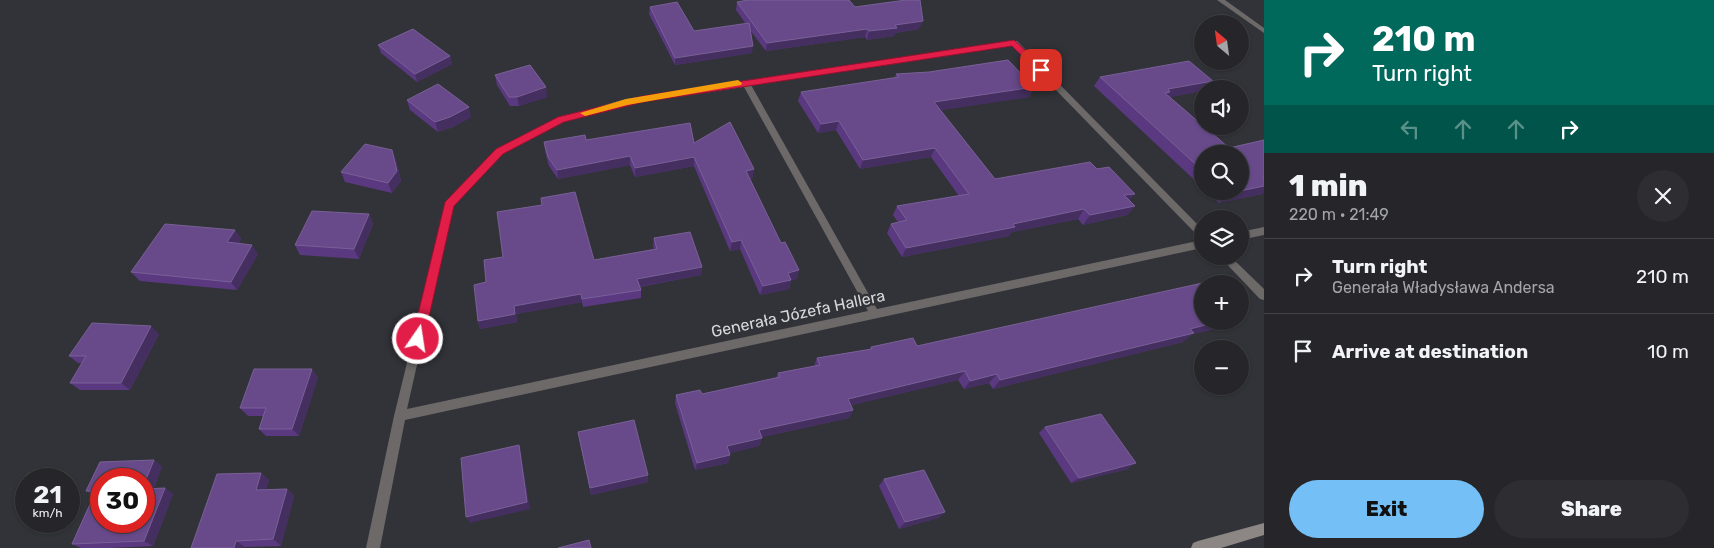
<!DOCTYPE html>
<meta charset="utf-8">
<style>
:root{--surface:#26262a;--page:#2e2e32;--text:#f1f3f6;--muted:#a4a5a8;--line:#424347;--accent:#74c0f6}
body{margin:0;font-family:Rubik,sans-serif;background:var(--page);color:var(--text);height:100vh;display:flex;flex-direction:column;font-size:19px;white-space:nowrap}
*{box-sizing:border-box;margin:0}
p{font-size:16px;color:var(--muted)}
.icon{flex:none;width:28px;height:28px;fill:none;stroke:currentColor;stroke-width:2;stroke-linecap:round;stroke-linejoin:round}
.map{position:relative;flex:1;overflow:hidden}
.side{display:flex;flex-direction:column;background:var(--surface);width:450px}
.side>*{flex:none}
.hud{background:#00695c;color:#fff;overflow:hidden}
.needle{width:32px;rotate:331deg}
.tools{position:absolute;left:1194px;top:15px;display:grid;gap:10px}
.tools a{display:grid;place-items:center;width:55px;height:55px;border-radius:50%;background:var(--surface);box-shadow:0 1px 4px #0004,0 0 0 1px var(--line);font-size:25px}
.speed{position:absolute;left:15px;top:468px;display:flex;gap:10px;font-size:25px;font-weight:700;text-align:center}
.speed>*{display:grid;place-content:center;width:65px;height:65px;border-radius:50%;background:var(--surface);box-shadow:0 1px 4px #0004,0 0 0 1px var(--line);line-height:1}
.speed small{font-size:12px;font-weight:400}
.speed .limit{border:8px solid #d22;background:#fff;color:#111}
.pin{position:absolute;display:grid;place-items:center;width:42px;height:42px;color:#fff;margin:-21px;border-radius:10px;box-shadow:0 2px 8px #0006}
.me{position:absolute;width:55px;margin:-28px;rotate:13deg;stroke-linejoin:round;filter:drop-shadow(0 0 4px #0008)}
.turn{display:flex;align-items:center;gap:18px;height:105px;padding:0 25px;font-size:22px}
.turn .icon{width:65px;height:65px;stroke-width:2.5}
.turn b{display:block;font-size:35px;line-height:42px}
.lanes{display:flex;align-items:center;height:48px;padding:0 25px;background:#0003;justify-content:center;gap:25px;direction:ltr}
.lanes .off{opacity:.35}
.round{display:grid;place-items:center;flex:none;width:52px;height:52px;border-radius:26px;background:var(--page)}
.headline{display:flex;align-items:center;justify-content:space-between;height:85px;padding:0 25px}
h1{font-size:30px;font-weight:800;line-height:38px}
.primary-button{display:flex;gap:10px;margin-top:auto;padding:10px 25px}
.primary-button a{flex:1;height:58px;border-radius:30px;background:var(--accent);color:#111;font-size:20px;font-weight:800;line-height:58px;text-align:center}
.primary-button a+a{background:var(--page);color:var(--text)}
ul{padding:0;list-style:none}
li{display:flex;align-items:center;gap:15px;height:75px;padding:0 25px;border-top:1px solid var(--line)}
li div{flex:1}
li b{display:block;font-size:19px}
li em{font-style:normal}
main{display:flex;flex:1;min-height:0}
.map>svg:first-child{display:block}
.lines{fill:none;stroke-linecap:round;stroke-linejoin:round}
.lane{fill:#6c6968;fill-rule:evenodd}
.street{fill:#6c6968;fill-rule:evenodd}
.secondary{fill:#8c8785;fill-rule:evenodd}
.wall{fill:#5a3981}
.shaded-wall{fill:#452f60}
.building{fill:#684a8a;stroke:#796097}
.route{fill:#e11d48;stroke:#92132f}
.slow{fill:#f59e0b}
.labels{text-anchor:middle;stroke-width:5;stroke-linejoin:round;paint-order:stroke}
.street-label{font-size:16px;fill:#d7d8db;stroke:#323338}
</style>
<main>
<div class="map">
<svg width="1264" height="548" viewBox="0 0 1264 548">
<rect width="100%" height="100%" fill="#323338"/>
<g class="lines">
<!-- lane -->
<polygon class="lane" points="1217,0 1225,0 1264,28 1264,33"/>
<!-- street -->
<g class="street">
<path d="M1014,41h3l185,188v8h-3l-187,-192 -261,40 126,224 325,-69v8l-797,172 -25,128h-14l28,-132 52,-213 50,-54 62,-31 68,-19 115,-17 4,-2 3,1zM744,87l124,224 -461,98 46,-203 49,-53 62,-31 62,-18z"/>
<polygon points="1264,227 1264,235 1240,240 1240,232"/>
<polygon points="1219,256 1230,256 1264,289 1264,300 1260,299"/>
</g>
<!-- secondary -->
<polygon class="secondary" points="1264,523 1264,535 1221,548 1191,548 1193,543 1198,541"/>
</g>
<!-- wall -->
<g class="wall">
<polygon points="737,2 855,7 919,29 895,33 894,36 867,40 865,37 766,51 750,30 752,53 675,65 649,14 650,7 694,31 746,24 736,10"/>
<polygon points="378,45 450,56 452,64 417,82 381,53"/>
<polygon points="896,74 1034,87 1029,97 940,110 995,179 1129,200 1135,206 1127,215 1083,225 1078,219 1012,232 1009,236 902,257 887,233 891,224 898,222 893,215 897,206 959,196 931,157 860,169 836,130 818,133 798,101 801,92 895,78"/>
<polygon points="495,75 547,97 519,106 510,106 497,85"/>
<polygon points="1100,77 1213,81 1207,89 1202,89 1202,91 1170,97 1229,148 1264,140 1264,192 1262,194 1219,203 1207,191 1240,191 1202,154 1202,187 1094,86"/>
<polygon points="407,100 471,117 453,127 438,132 410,110"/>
<polygon points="586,140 694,143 754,169 752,179 750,179 797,279 791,280 789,289 760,295 740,249 730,251 694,166 635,177 630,165 558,179 549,166 545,151 544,142"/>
<polygon points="396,160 401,181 392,193 345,182 341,172"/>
<polygon points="541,198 594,260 654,249 653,246 654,238 702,267 701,275 640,287 641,290 641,298 583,307 582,302 516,314 517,322 480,329 478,321 486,282 503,257 542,205"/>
<polygon points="369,214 373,224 359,259 300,255 295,245"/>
<polygon points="235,230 241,239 239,243 258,254 237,290 140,281 131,272"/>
<polygon points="1229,326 1192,334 1183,342 993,389 989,383 964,389 958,380 851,405 853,410 849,418 762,437 759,446 729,453 730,455 728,463 695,470 675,403 676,395 702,394 776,378 778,373 814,366 817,358 870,349 871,347 917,346"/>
<polygon points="159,334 130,390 80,390 70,383 82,363 78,363 69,356"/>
<polygon points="318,377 299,436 266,436 259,429 263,416 248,416 240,408"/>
<polygon points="1045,427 1128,469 1071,483 1039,433"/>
<polygon points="578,432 648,482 591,495"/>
<polygon points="162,466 154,488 165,488 173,494 153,546 111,548 81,548 72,544 94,495 86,491"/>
<polygon points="261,473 269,480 266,490 287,489 294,496 281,546 245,547 244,548 191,548"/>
<polygon points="884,479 945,512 938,518 899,529 879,486"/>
</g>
<!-- shaded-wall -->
<g class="shaded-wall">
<polygon points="923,21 919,29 895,33 894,36 867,40 869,31 895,25"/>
<polygon points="867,29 865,37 766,51 767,43"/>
<polygon points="753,46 752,53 675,65 675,58"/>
<polygon points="450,56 452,64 417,82 415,74"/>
<polygon points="1213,81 1207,89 1202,89 1202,91 1166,98 1158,102 1168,89"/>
<polygon points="546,87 547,97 519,106 517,97"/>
<polygon points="1034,87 1029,97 930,112 934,102"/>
<polygon points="469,107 471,117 453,127 438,132 435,122"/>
<polygon points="839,121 836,130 818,133 821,124"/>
<polygon points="935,148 931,157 860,169 863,160"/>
<polygon points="392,150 396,160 401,181 392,193 388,183"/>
<polygon points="630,156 630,165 558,179 557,170"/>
<polygon points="694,157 694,166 635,177 635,168"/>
<polygon points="754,169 752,179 744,180 746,171"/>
<polygon points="1264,186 1264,192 1262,194 1219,203 1228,193"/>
<polygon points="1135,194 1127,203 1124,195"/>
<polygon points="1135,206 1127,215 1083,225 1090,215"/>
<polygon points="1084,209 1078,219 1012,232 1009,236 902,257 906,248 1013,224"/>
<polygon points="369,214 373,224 359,259 354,249"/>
<polygon points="235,230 241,239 234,252 227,242"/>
<polygon points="741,240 740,249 730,251 732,242"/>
<polygon points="252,245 258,254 237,290 231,282"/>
<polygon points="702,267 701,275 637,287 637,279"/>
<polygon points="799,270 797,279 791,280 789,289 760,295 763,286 788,273"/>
<polygon points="581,294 582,302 516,314 517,322 480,329 478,321 514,306"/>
<polygon points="1221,321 1235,321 1229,326 1192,334 1183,342 993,389 1000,380 1190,329"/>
<polygon points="151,326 159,334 130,390 121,383"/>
<polygon points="312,369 318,377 299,436 292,429"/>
<polygon points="965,371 958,380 844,407 848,399"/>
<polygon points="997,374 989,383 964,389 970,381"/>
<polygon points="853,410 849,418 757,438 759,430"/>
<polygon points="762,438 759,446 725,454 727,446"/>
<polygon points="519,445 521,453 530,509 470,523 466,517"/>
<polygon points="730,455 728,463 695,470 697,463"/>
<polygon points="154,460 162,466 151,495 144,490 144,484"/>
<polygon points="1136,463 1128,469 1071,483 1079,478"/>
<polygon points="261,473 269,480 264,497 256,490"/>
<polygon points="648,475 648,482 591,495 590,488"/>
<polygon points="165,488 173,494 153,546 144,541"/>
<polygon points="287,489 294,496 281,546 273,539"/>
<polygon points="945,512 938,518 899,529 905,522"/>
<polygon points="236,541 245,547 244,548 234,548"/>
</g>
<!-- building -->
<g class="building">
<polygon points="748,0 849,0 855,7 906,0 920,0 923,21 895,25 897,28 869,31 867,29 767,43 737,2"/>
<polygon points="677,2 694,31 749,23 753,46 675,58 650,7"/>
<polygon points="413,29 450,56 415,74 378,45"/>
<polygon points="1008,60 1034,87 934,102 995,179 1090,162 1097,169 1109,167 1135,194 1124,195 1135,206 1090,215 1084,209 1013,224 1015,227 906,248 891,224 907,220 897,206 969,194 935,148 863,160 839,121 821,124 801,92 899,77 896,74 929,72"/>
<polygon points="1189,61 1213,81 1168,89 1170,92 1165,93 1202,125 1202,126 1204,126 1229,148 1264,140 1264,177 1263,177 1264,178 1264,186 1240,191 1240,154 1202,154 1202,170 1100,77"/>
<polygon points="530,65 546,87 517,97 509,97 495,75"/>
<polygon points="438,84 469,107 450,117 435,122 407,100"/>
<polygon points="730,122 754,169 746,171 781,243 785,242 799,270 788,273 791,280 763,286 741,240 732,242 694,157 635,168 630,156 557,170 548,157 544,142 585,135 586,140 690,123 694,143"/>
<polygon points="365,144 392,150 397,171 388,183 341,172"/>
<polygon points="1226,191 1239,191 1228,193"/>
<polygon points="575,192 594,260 657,249 654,238 690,232 702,267 637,279 641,290 582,299 581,294 514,306 515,314 478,321 474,285 486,282 484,260 503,257 497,212 542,205 541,198"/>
<polygon points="312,211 369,214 354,249 295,245"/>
<polygon points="165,224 235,230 227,242 252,245 231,282 131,272"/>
<polygon points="1216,280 1220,284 1202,284 1202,321 1221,321 1190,329 1194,333 1000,380 997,374 970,381 965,371 848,399 853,410 759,430 762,438 727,446 730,455 697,463 676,395 700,390 702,394 780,377 778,373 820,365 817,358 872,349 871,347 913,338 917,346"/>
<polygon points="92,323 151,326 121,383 70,383 86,356 69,356"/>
<polygon points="254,369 312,369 292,429 259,429 266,408 240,408"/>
<polygon points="1101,414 1136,463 1079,478 1045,427"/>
<polygon points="634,420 648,475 590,488 578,432"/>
<polygon points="519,445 527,502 466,517 461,458"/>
<polygon points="154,460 144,484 144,479 101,479 101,521 144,521 144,489 165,488 144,541 72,544 96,491 86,491 100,462"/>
<polygon points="924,470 945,512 905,522 884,479"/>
<polygon points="261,473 256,490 287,489 273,539 236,541 234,548 191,548 217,474"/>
<polygon points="589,540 591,548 558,548"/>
</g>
<!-- route -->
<polygon class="route" points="1014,40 1044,68 1044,72 1038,72 1012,46 643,102 564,122 503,154 454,206 424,339 418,344 414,343 412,339 445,202 496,149 558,117 643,96"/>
<!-- slow -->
<polygon class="slow" points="738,80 742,83 741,85 627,105 585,116 580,113 626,99"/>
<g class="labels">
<!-- street labels -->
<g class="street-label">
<text transform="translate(798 313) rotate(-12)" y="6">Generała Józefa Hallera</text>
</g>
</g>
</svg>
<div class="tools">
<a><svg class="needle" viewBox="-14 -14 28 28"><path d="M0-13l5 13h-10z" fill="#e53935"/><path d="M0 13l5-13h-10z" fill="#a4a5a8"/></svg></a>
<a><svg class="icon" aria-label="sound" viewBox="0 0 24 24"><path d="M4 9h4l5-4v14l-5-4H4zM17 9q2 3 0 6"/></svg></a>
<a><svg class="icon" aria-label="search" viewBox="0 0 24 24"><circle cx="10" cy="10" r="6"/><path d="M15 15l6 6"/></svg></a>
<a><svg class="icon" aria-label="layers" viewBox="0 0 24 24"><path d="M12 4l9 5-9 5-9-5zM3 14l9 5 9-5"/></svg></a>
<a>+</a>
<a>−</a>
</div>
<div class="speed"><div>21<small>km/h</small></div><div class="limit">30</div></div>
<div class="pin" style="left:1041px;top:70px;background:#d93025"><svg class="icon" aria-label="arrive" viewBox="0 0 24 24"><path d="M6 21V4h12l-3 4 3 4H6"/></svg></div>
<svg class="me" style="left:418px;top:339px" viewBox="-20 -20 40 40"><circle r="17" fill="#e11d48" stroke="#fff" stroke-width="3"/><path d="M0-11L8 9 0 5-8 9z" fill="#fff"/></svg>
</div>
<section class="side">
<div class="hud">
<div class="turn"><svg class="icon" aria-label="right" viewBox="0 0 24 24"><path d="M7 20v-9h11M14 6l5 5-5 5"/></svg><div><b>210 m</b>Turn right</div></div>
<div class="lanes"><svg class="icon off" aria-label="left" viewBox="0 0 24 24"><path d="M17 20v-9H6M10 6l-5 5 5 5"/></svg><svg class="icon off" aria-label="ahead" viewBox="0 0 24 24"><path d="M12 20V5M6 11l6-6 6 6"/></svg><svg class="icon off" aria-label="ahead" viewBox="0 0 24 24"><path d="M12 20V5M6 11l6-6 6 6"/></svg><svg class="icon" aria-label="right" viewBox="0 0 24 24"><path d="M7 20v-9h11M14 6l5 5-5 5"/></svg></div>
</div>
<div class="headline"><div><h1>1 min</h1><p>220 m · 21:49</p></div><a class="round"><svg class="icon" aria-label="close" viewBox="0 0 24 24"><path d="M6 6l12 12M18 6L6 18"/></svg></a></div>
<ul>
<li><svg class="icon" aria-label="right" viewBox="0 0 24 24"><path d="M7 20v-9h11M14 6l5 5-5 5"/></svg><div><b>Turn right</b><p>Generała Władysława Andersa</p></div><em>210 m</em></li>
<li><svg class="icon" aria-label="arrive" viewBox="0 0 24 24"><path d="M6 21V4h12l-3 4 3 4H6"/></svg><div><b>Arrive at destination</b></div><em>10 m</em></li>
</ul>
<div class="primary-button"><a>Exit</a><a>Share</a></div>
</section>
</main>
